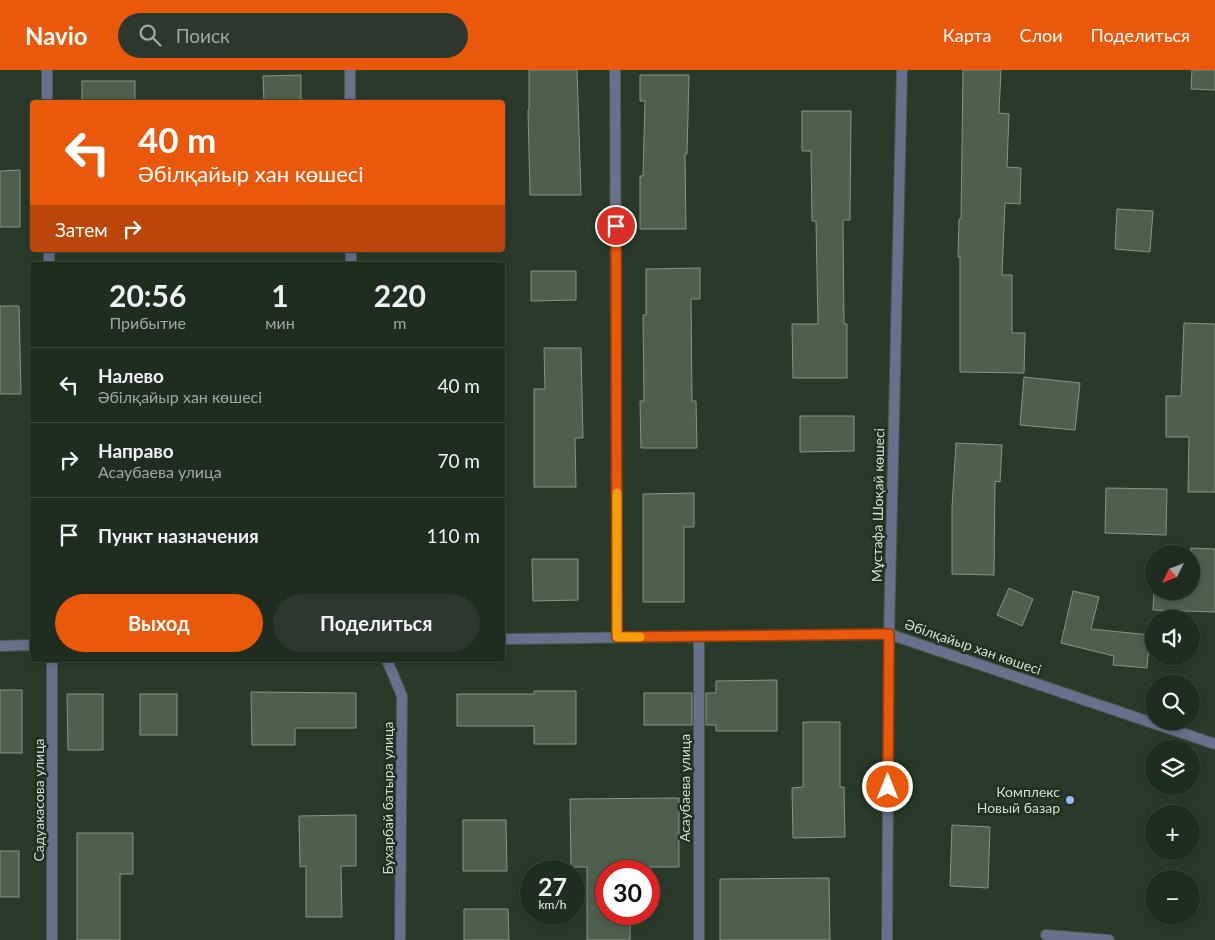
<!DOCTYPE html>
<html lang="ru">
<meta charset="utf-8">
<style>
:root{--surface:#1f2c20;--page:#2c382d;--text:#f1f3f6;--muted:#a1a7a5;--line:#3c483e;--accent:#ea580c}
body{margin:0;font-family:Lato,sans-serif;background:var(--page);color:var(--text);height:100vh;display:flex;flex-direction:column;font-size:19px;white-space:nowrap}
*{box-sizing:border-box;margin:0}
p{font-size:16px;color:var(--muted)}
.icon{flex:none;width:28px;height:28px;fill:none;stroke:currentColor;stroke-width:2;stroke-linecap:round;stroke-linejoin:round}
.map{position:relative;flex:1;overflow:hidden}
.drawer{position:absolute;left:30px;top:192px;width:475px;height:400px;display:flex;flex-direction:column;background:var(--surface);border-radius:5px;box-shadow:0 2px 8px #0003,0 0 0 1px var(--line)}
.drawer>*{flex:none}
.guide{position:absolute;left:30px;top:30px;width:475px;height:152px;border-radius:5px;box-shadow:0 2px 8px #0003,0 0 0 1px var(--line);background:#ea580c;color:#fff;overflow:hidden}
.needle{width:32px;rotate:228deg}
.fabs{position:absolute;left:1145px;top:475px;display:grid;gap:10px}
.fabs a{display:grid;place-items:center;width:55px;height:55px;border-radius:50%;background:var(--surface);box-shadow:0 2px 8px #0003,0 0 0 1px var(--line);font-size:25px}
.speed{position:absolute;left:520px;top:790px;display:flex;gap:10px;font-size:25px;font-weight:700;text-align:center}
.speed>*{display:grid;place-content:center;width:65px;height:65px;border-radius:50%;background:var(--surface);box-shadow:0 2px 8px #0003,0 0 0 1px var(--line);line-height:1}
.speed small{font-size:12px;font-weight:400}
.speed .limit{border:8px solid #d22;background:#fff;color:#111}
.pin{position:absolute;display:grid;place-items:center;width:42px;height:42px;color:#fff;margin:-21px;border:2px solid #fff;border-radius:50%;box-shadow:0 1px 5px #0007}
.me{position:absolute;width:55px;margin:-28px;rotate:0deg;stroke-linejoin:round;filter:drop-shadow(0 0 4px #0008)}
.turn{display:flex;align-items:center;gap:18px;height:105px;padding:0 25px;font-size:22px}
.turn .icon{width:65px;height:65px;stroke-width:2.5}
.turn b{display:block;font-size:35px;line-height:42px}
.then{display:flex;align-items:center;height:48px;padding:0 25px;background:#0003;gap:10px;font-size:19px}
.eta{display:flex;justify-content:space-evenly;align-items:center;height:85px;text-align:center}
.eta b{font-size:30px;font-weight:700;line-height:35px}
.cta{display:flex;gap:10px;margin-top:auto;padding:10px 25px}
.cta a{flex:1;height:58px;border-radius:30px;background:var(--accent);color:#fff;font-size:20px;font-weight:700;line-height:58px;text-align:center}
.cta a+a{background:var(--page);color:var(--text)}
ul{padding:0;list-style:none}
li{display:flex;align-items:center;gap:15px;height:75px;padding:0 25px;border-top:1px solid var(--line)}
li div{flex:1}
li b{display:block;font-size:19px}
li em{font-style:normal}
header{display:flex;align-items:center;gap:30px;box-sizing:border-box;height:70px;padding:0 25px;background:var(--accent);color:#fff}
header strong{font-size:24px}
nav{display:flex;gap:28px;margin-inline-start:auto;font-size:18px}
.search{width:350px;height:45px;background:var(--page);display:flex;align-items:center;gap:12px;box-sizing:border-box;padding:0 18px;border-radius:28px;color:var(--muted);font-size:19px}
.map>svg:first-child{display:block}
.building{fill:#4d604e;stroke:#839784}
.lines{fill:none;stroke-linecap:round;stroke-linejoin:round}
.service-casing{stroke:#485848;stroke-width:12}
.minor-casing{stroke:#485848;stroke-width:12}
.service{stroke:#67708d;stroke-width:10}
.minor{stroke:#67708d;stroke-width:10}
.route-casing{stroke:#983908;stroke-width:12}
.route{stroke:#ea580c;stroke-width:9}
.slow{stroke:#f59e0b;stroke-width:9}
.poi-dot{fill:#9eb4fd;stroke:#1f3020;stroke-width:2}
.labels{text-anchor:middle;stroke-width:5;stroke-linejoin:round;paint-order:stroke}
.street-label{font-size:14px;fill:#d3ded3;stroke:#1f3020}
.poi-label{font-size:14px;fill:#d3ded3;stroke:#1f3020;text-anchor:end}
</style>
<header>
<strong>Navio</strong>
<div class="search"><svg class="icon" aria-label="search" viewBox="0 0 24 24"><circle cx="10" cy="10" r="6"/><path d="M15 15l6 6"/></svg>Поиск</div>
<nav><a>Карта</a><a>Слои</a><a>Поделиться</a></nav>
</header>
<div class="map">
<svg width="1215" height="870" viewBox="0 0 1215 870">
<rect width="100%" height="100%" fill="#293a2a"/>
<!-- building -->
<g class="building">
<polygon points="529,0 577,0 581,125 530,125 528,40 529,40"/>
<polygon points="963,0 1001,0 999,43 1009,44 1007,97 1021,98 1020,134 1005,133 1002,205 1012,205 1012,263 1025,263 1024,303 960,302 960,187 958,187 959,149 961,149"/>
<polygon points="1192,0 1215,0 1215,20 1191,19"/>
<polygon points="301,5 301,32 264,32 263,6"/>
<polygon points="640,5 689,5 687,84 685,84 686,159 640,159 640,106 643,106 645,31 640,31"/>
<rect x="82" y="11" width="53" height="21"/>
<polygon points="802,41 851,41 850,150 843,150 844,254 847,254 847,308 793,308 792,254 818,254 816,151 812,151 811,81 802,81"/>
<polygon points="20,100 20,157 0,157 0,101"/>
<polygon points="1117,139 1153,141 1150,182 1115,179"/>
<polygon points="700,198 700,229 691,229 692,331 696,331 697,378 641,378 640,331 644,331 643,245 646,245 646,199"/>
<polygon points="531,201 576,201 576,230 531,231"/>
<polygon points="0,236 19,236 21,324 0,324"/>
<polygon points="1184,253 1215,254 1215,422 1188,422 1189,367 1166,367 1166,326 1181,326"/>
<polygon points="544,278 581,278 583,368 575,368 576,417 534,417 534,319 545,319"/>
<polygon points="1024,307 1080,313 1075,360 1020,355"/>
<polygon points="800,346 854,346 854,381 800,382"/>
<polygon points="956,373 1002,375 1000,412 995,411 994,505 952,504 952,438"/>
<polygon points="1106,418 1167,419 1166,465 1105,463"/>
<polygon points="694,423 694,457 684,457 684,532 643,532 643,424"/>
<polygon points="1191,478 1215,479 1215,542 1153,540 1154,521 1191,521"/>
<polygon points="532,489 578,489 578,530 533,531"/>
<polygon points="1009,518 1033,529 1022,556 997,545"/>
<polygon points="1073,521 1099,527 1091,559 1150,565 1147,598 1113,595 1114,586 1061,573"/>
<polygon points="777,610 777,661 716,661 716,655 706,655 706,623 716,623 716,611"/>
<rect x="0" y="620" width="22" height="63"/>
<polygon points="534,621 576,621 576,674 534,674 534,656 457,656 457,624 534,624"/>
<polygon points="251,622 356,623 356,658 295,658 295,675 252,675"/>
<rect x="644" y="623" width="48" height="32"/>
<polygon points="67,624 103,624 103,680 68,680"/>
<rect x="140" y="624" width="37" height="41"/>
<polygon points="803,652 840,652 840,717 844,717 845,767 793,768 792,718 803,717"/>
<polygon points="679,728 679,797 606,797 606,844 630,844 630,870 587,870 587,797 571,797 570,729"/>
<polygon points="356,745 356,796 341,796 342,847 306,847 306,796 300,797 299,746"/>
<polygon points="463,750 506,750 507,801 463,801"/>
<polygon points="952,755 990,757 988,818 950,816"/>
<polygon points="77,763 133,763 133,804 120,804 120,870 77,870"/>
<rect x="0" y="781" width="19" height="46"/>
<polygon points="829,808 830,870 720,870 720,809"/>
<polygon points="464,839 508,839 509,870 464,870"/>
</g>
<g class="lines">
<defs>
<polyline id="service" points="1046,865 1109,870"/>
<g id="minor">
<polyline points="47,0 47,32"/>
<polyline points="350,0 350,32"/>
<polyline points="615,0 617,567"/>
<polyline points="49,180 49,195"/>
<polyline points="351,180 351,195"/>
<polyline points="699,566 699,870"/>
<polyline points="502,569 889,564 1215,674"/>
<polyline points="0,576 32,575"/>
<polyline points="52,590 52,870"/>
<polyline points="387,590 402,626 400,870"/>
<polyline points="887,870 889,564 902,0"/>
</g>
</defs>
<!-- service casing -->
<use href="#service" class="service-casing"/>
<!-- minor casing -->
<use href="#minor" class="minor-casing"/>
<!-- service -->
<use href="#service" class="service"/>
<!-- minor -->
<use href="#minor" class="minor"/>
</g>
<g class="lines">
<defs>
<polyline id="route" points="616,156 617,567 889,564 888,717"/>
</defs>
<!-- route casing -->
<use href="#route" class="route-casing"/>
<!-- route -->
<use href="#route" class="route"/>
<!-- slow -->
<polyline class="slow" points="617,423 617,567 640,567"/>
</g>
<!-- markers -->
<circle class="poi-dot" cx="1070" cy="730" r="5"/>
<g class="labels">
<!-- street labels -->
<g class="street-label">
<text transform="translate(878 435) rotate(-89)" y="5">Мұстафа Шоқай көшесі</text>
<text transform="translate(973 577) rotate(19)" y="5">Әбілқайыр хан көшесі</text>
<text transform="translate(685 718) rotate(-90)" y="5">Асаубаева улица</text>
<text transform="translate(388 728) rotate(-90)" y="5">Бухарбай батыра улица</text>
<text transform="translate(39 730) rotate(-90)" y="5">Садуакасова улица</text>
</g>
<!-- poi labels -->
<g class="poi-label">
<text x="1060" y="727">Комплекс<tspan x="1060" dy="16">Новый базар</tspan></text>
</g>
</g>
</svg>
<div class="fabs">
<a><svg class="needle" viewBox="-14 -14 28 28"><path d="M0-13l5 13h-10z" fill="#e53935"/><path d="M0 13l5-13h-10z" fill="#a1a7a5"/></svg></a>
<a><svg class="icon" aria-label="sound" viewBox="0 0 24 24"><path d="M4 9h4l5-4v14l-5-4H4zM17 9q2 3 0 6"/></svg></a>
<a><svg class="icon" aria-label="search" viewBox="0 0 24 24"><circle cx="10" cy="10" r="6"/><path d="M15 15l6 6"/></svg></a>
<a><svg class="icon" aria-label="layers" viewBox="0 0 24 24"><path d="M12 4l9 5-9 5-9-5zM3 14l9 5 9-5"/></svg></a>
<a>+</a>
<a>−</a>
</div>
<div class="speed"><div>27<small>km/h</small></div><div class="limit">30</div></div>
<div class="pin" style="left:616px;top:156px;background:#d93025"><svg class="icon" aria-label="arrive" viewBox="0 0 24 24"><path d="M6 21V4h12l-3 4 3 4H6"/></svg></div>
<svg class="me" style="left:888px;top:717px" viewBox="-20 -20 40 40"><circle r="17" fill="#ea580c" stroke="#fff" stroke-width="3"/><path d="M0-11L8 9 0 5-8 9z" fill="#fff"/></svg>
<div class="guide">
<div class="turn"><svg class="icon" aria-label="left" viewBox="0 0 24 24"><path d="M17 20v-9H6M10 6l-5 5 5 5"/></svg><div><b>40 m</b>Әбілқайыр хан көшесі</div></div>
<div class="then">Затем<svg class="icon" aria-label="right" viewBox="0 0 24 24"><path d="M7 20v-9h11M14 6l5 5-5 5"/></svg></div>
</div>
<section class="drawer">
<div class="eta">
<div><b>20:56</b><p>Прибытие</p></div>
<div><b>1</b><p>мин</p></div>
<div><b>220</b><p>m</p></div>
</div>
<ul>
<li><svg class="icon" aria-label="left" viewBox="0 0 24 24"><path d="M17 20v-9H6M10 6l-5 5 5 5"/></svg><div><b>Налево</b><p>Әбілқайыр хан көшесі</p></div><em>40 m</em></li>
<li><svg class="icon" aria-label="right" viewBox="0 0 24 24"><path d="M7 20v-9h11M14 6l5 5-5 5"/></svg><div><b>Направо</b><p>Асаубаева улица</p></div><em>70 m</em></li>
<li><svg class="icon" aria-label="arrive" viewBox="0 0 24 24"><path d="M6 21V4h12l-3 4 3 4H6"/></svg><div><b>Пункт назначения</b></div><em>110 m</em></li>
</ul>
<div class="cta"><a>Выход</a><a>Поделиться</a></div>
</section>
</div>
